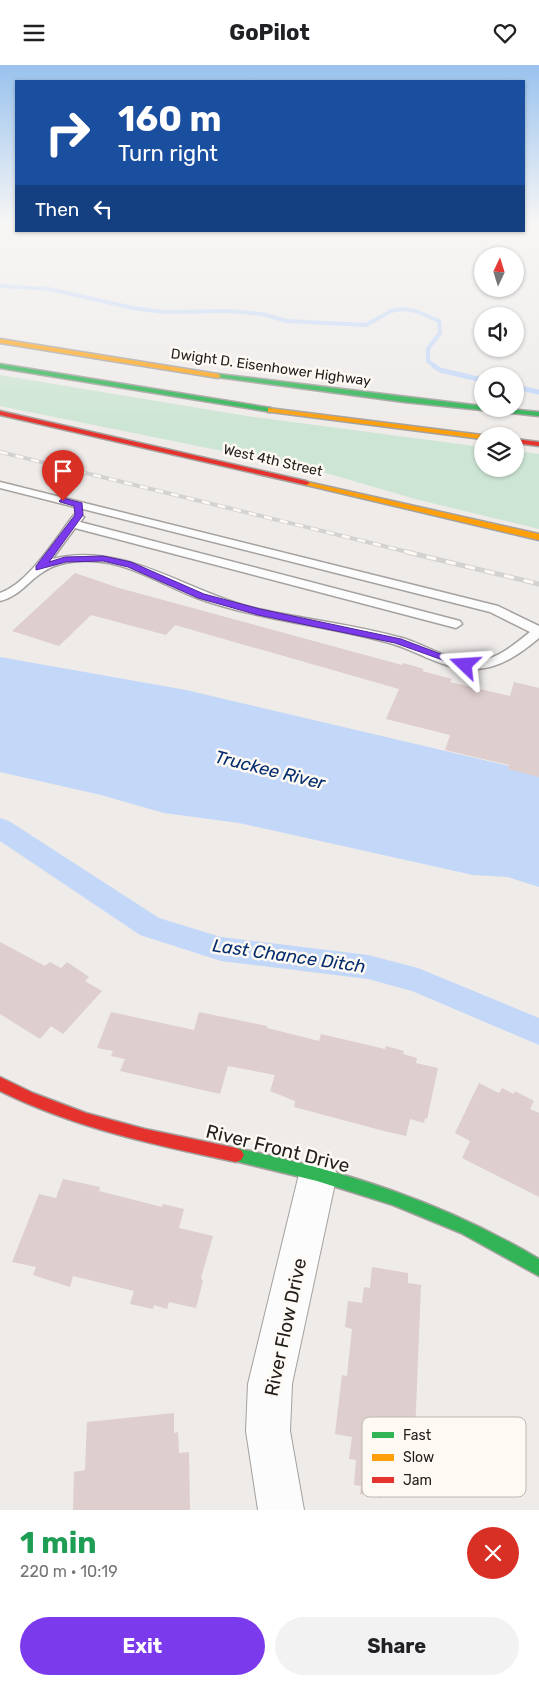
<!DOCTYPE html>
<meta charset="utf-8">
<style>
:root{--surface:#fff;--page:#f2f2f2;--text:#202124;--muted:#757577;--accent:#7c3aed}
body{margin:0;font-family:Rubik,sans-serif;background:var(--page);color:var(--text);height:100vh;display:flex;flex-direction:column;font-size:19px;white-space:nowrap}
*{box-sizing:border-box;margin:0}
p{font-size:16px;color:var(--muted)}
.icon{flex:none;width:28px;height:28px;fill:none;stroke:currentColor;stroke-width:2;stroke-linecap:round;stroke-linejoin:round}
.map{position:relative;height:1445px;overflow:hidden}
.side{display:flex;flex-direction:column;background:var(--surface);flex:1}
.side>*{flex:none}
.hud{position:absolute;left:15px;top:15px;width:510px;height:152px;border-radius:0px;box-shadow:0 1px 4px #0004;background:#1a4fa0;color:#fff;overflow:hidden}
.needle{width:32px;rotate:4deg}
.buttons{position:absolute;left:474px;top:182px;display:grid;gap:10px}
.buttons a{display:grid;place-items:center;width:50px;height:50px;border-radius:50%;background:var(--surface);box-shadow:0 1px 4px #0004;font-size:25px}
.pin{position:absolute;display:grid;place-items:center;width:42px;height:42px;color:#fff;margin:-51px -21px;border-radius:50% 50% 50% 0;rotate:-45deg;box-shadow:0 0 5px #0007}
.pin .icon{rotate:45deg}
.me{position:absolute;width:55px;margin:-28px;rotate:290deg;stroke-linejoin:round;filter:drop-shadow(0 0 4px #0008)}
.turn{display:flex;align-items:center;gap:18px;height:105px;padding:0 20px;font-size:22px}
.turn .icon{width:65px;height:65px;stroke-width:2.5}
.turn b{display:block;font-size:35px;line-height:42px}
.then{display:flex;align-items:center;height:48px;padding:0 20px;background:#0003;gap:10px;font-size:19px}
.round{display:grid;place-items:center;flex:none;width:52px;height:52px;border-radius:26px;background:var(--page)}
.headline{display:flex;align-items:center;justify-content:space-between;height:85px;padding:0 20px}
h1{font-size:30px;font-weight:700;line-height:38px;color:#1e9e55}
.cta{display:flex;gap:10px;margin-top:auto;padding:10px 20px}
.cta a{flex:1;height:58px;border-radius:30px;background:var(--accent);color:#fff;font-size:20px;font-weight:700;line-height:58px;text-align:center}
.cta a+a{background:var(--page);color:var(--text)}
header{display:flex;justify-content:space-between;align-items:center;height:65px;padding:0 20px;background:var(--surface);font-size:22px;font-weight:700}
.map>svg:first-child{display:block}
.green{fill:#cde5d4}
.water{fill:#c3d7f8}
.lines{fill:none;stroke-linecap:round;stroke-linejoin:round}
.stream-far1{stroke:#c3d7f8;stroke-width:4}
.stream{stroke:#c3d7f8;stroke-width:5}
.canal{fill:#c3d7f8;fill-rule:evenodd}
.building{fill:#dececd}
.lane-casing{stroke:#a4a19f;stroke-width:3}
.street-casing{stroke:#a4a19f;stroke-width:2}
.fast-casing{stroke:#a4a19f;stroke-width:3}
.slow-casing{stroke:#a4a19f;stroke-width:3}
.jam-casing{stroke:#a4a19f;stroke-width:3}
.lane{fill:#fcfcfc;fill-rule:evenodd}
.street{fill:#fcfcfc;fill-rule:evenodd}
.fast{fill:#30b455;fill-rule:evenodd}
.slow{fill:#ff9f0a;fill-rule:evenodd}
.jam{fill:#e5322d;fill-rule:evenodd}
.rail-far1-casing{stroke:#d3d2d0;stroke-width:4}
.rail-casing{stroke:#d3d2d0;stroke-width:5}
.rail-far1{stroke:#fef9f3;stroke-width:2.5;stroke-dasharray:8;stroke-linecap:butt}
.rail{stroke:#fef9f3;stroke-width:3;stroke-dasharray:10;stroke-linecap:butt}
.route{fill:#7c3aed;stroke:#51269a}
.labels{text-anchor:middle;stroke-width:5;stroke-linejoin:round;paint-order:stroke}
.far-street-label{font-size:14px;fill:#22201e;stroke:#fef9f3}
.water-label{font-size:18px;font-style:italic;fill:#032d6e;stroke:#fef9f3}
.near-street-label{font-size:19px;fill:#22201e;stroke:#fef9f3}
.key{fill:#fef9f3;stroke:#bcb8b3;stroke-width:1}
.key-label{font-size:14px;fill:#22201e}
</style>
<header><svg class="icon" aria-label="menu" viewBox="0 0 24 24"><path d="M4 6h16M4 12h16M4 18h16"/></svg>GoPilot<svg class="icon" aria-label="heart" viewBox="0 0 24 24"><path d="M12 20l-8-8c-3-5 5-10 8-4 3-6 11-1 8 4z"/></svg></header>
<div class="map">
<svg width="539" height="1445" viewBox="0 0 539 1445">
<rect width="100%" height="100%" fill="#eeebe9"/>
<!-- green -->
<polygon class="green" points="0,310 247,351 482,382 482,404 515,404 515,386 539,389 539,464 415,434 316,405 0,341"/>
<!-- water -->
<polygon class="water" points="0,592 186,625 539,708 539,822 508,812 473,810 239,758 164,748 101,730 0,707"/>
<g class="lines">
<!-- stream-far1 -->
<polyline class="stream-far1" points="0,221 49,224 133,243 164,247 231,246 262,249 287,256 366,260 391,246 403,244 416,246 439,256 440,268 428,284 428,296 436,302"/>
<!-- stream -->
<g class="stream">
<polyline points="434,301 440,305 482,315"/>
<polyline points="515,322 539,327"/>
</g>
<!-- canal -->
<polygon class="canal" points="0,753 9,756 159,853 221,872 368,890 418,903 539,953 539,980 412,926 368,914 221,896 140,870 0,776"/>
</g>
<!-- building -->
<g class="building">
<polygon points="75,508 119,523 402,600 403,598 424,604 422,606 452,614 450,617 510,631 514,617 539,623 539,712 508,704 509,700 445,685 450,670 386,654 399,624 175,560 166,570 91,550 59,581 12,566"/>
<polygon points="0,877 45,901 50,897 61,903 67,897 89,912 85,916 102,926 63,969 51,961 40,974 0,949"/>
<polygon points="111,947 194,965 199,947 267,961 267,963 319,976 321,969 385,984 386,981 404,986 403,989 417,993 416,998 438,1003 427,1054 425,1053 424,1058 410,1054 406,1071 384,1066 294,1042 295,1036 270,1026 275,1010 228,1001 220,1029 120,1006 125,994 111,991 113,986 97,983"/>
<polygon points="479,1018 499,1028 502,1023 514,1029 515,1026 534,1036 530,1044 539,1048 539,1132 462,1093 470,1076 455,1068"/>
<polygon points="63,1114 100,1122 99,1126 119,1131 162,1142 163,1139 184,1144 179,1163 213,1171 201,1213 203,1216 196,1243 169,1237 167,1244 154,1240 153,1244 130,1239 134,1226 73,1211 70,1222 33,1210 36,1202 12,1197 39,1129 56,1133"/>
<polygon points="372,1202 408,1208 408,1218 421,1220 413,1418 396,1414 395,1429 383,1427 382,1433 360,1429 361,1421 354,1420 356,1395 349,1394 352,1372 335,1369 342,1310 347,1311 352,1264 345,1262 348,1236 362,1238 364,1222 370,1223"/>
<polygon points="174,1348 174,1368 178,1367 179,1388 189,1387 190,1445 73,1445 74,1407 85,1405 87,1357"/>
</g>
<g class="lines">
<defs>
<path id="lane" d="M0,417l498,124 41,20v12c-18,15 -38,30 -63,31 -30,2 -56,-17 -83,-25 -65,-19 -132,-23 -196,-46 -35,-13 -68,-36 -106,-37 -16,-1 -35,2 -48,11 -16,10 -23,24 -43,29v-8c29,-10 55,-54 74,-78l4,-1 6,3 -4,5 380,99 2,3 -6,4 -381,-100 -23,31c71,-18 132,31 198,48 51,12 103,17 152,31 25,7 49,25 76,23 20,-2 37,-17 52,-29l-40,-20 -490,-124z"/>
<polygon id="street" points="318,1091 331,1096 337,1109 292,1319 290,1366 304,1445 258,1445 246,1366 248,1319 299,1109 305,1096"/>
<g id="fast">
<polygon points="0,299 271,343 275,345 271,347 0,303"/>
<polygon points="218,309 482,341 482,344 509,344 539,347 539,351 404,337 216,312 215,311"/>
<path d="M236,1083c109,23 207,54 303,111v17l-78,-43 -68,-28 -76,-24 -86,-21 -3,-5 3,-5z"/>
</g>
<g id="slow">
<polygon points="0,274 218,309 221,311 218,313 0,278"/>
<polygon points="268,343 482,370 485,371 482,371 482,374 271,347 268,347"/>
<polygon points="303,416 539,469 539,475 306,420 302,418"/>
</g>
<g id="jam">
<polygon points="0,346 306,416 310,418 306,420 0,350"/>
<polygon points="515,374 539,377 539,381 515,378"/>
<path d="M0,1012l33,16 53,20 59,16 91,19 5,2 3,5 -3,5 -5,2c-81,-17 -161,-34 -236,-71z"/>
</g>
</defs>
<!-- lane casing -->
<use href="#lane" class="lane-casing"/>
<!-- street casing -->
<use href="#street" class="street-casing"/>
<!-- fast casing -->
<use href="#fast" class="fast-casing"/>
<!-- slow casing -->
<use href="#slow" class="slow-casing"/>
<!-- jam casing -->
<use href="#jam" class="jam-casing"/>
<!-- lane -->
<use href="#lane" class="lane"/>
<!-- street -->
<use href="#street" class="street"/>
<!-- fast -->
<use href="#fast" class="fast"/>
<!-- slow -->
<use href="#slow" class="slow"/>
<!-- jam -->
<use href="#jam" class="jam"/>
<defs>
<polyline id="rail-far1" points="0,387 412,488"/>
<polyline id="rail" points="407,487 539,519"/>
</defs>
<!-- rail-far1 casing -->
<use href="#rail-far1" class="rail-far1-casing"/>
<!-- rail casing -->
<use href="#rail" class="rail-casing"/>
<!-- rail-far1 -->
<use href="#rail-far1" class="rail-far1"/>
<!-- rail -->
<use href="#rail" class="rail"/>
</g>
<!-- sky -->
<linearGradient id="sky" x2="0" y2="1"><stop stop-color="#99c2ee"/><stop offset="0.44" stop-color="#f7f6f5"/><stop offset="1" stop-color="#f7f6f5" stop-opacity="0"/></linearGradient>
<rect width="539" height="360" fill="url(#sky)"/>
<!-- route -->
<polygon class="route" points="63,433 82,438 83,450 49,497 65,492 103,491 131,497 204,529 260,544 401,574 470,600 465,603 395,578 258,550 198,533 128,502 103,496 66,497 36,505 36,501 75,450 74,441 60,437 59,436"/>
<g class="labels">
<!-- far-street labels -->
<g class="far-street-label">
<text transform="translate(271 302) rotate(8)" y="5">Dwight D. Eisenhower Highway</text>
<text transform="translate(273 395) rotate(13)" y="5">West 4th Street</text>
</g>
<!-- water labels -->
<g class="water-label">
<text transform="translate(270 705) rotate(14)" y="6">Truckee River</text>
<text transform="translate(289 891) rotate(8)" y="6">Last Chance Ditch</text>
</g>
<!-- near-street labels -->
<g class="near-street-label">
<text transform="translate(278 1083) rotate(14)" y="7">River Front Drive</text>
<text transform="translate(285 1262) rotate(-78)" y="7">River Flow Drive</text>
</g>
</g>
<!-- legend -->
<rect x="362" y="1352" width="164" height="80" rx="8" class="key"/>
<rect x="372" y="1367" width="22" height="6" fill="#30b455"/>
<rect x="372" y="1389" width="22" height="7" fill="#ff9f0a"/>
<rect x="372" y="1412" width="22" height="6" fill="#e5322d"/>
<g class="key-label">
<text x="403" y="1375">Fast</text>
<text x="403" y="1397">Slow</text>
<text x="403" y="1420">Jam</text>
</g>
</svg>
<div class="buttons">
<a><svg class="needle" viewBox="-14 -14 28 28"><path d="M0-13l5 13h-10z" fill="#e53935"/><path d="M0 13l5-13h-10z" fill="#757577"/></svg></a>
<a><svg class="icon" aria-label="sound" viewBox="0 0 24 24"><path d="M4 9h4l5-4v14l-5-4H4zM17 9q2 3 0 6"/></svg></a>
<a><svg class="icon" aria-label="search" viewBox="0 0 24 24"><circle cx="10" cy="10" r="6"/><path d="M15 15l6 6"/></svg></a>
<a><svg class="icon" aria-label="layers" viewBox="0 0 24 24"><path d="M12 4l9 5-9 5-9-5zM3 14l9 5 9-5"/></svg></a>
</div>
<div class="pin" style="left:63px;top:436px;background:#d93025"><svg class="icon" aria-label="arrive" viewBox="0 0 24 24"><path d="M6 21V4h12l-3 4 3 4H6"/></svg></div>
<svg class="me" style="left:465px;top:600px" viewBox="-20 -20 40 40"><path d="M0-17L14 15 0 8-14 15z" fill="#7c3aed" stroke="#fff" stroke-width="4"/></svg>
<div class="hud">
<div class="turn"><svg class="icon" aria-label="right" viewBox="0 0 24 24"><path d="M7 20v-9h11M14 6l5 5-5 5"/></svg><div><b>160 m</b>Turn right</div></div>
<div class="then">Then<svg class="icon" aria-label="left" viewBox="0 0 24 24"><path d="M17 20v-9H6M10 6l-5 5 5 5"/></svg></div>
</div>
</div>
<section class="side">
<div class="headline"><div><h1>1 min</h1><p>220 m · 10:19</p></div><a class="round" style="background:#d93025;color:#fff"><svg class="icon" aria-label="close" viewBox="0 0 24 24"><path d="M6 6l12 12M18 6L6 18"/></svg></a></div>
<div class="cta"><a>Exit</a><a>Share</a></div>
</section>
